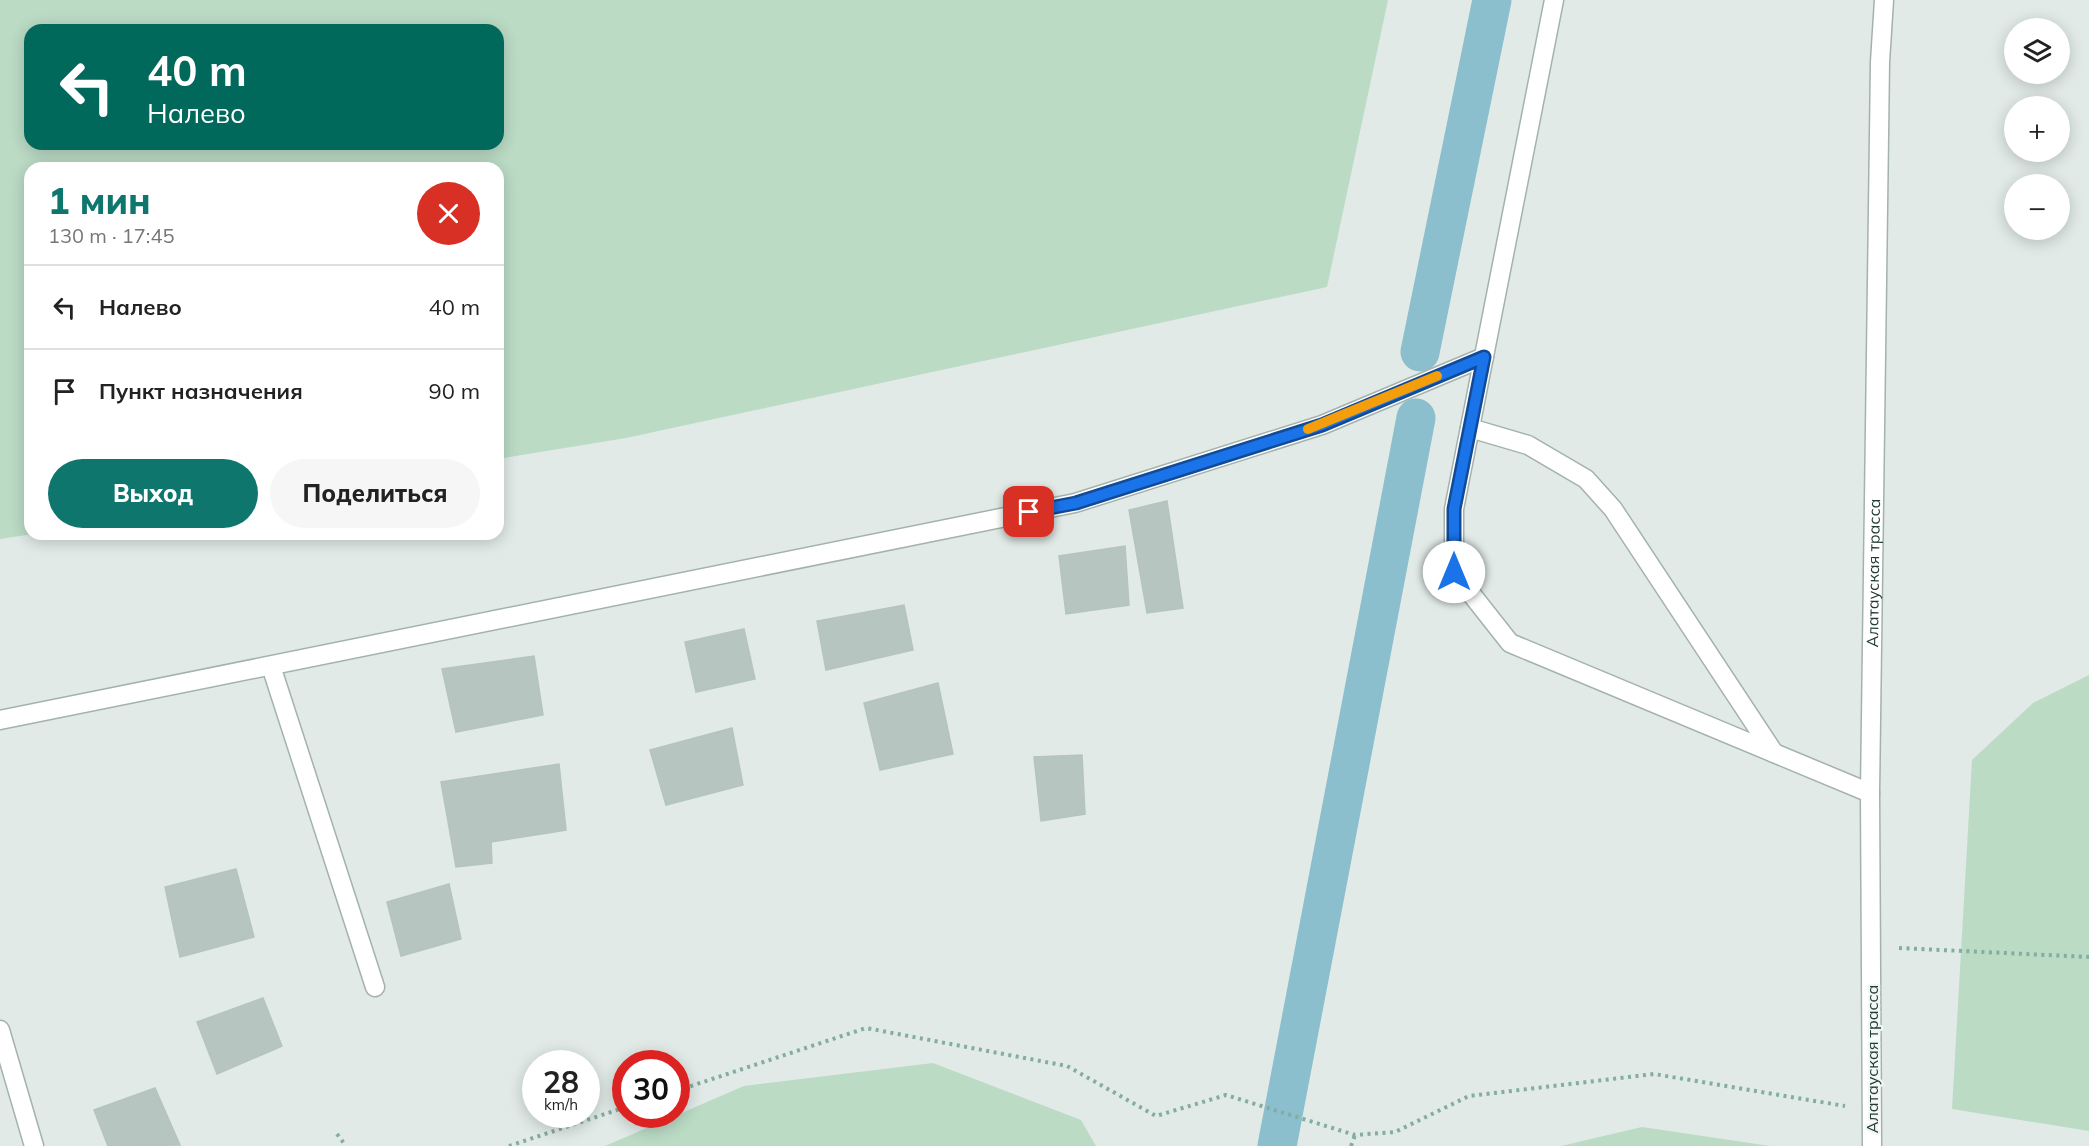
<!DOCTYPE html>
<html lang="ru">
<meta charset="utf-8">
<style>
:root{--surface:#fff;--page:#f6f6f6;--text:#222;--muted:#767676;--line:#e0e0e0;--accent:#0f766e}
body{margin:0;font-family:Mulish,sans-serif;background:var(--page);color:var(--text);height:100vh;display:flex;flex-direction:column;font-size:22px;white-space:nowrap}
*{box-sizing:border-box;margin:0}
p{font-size:20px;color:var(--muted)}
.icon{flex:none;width:33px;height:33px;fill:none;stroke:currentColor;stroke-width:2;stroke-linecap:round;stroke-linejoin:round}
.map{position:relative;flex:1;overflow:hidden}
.panel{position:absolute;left:24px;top:162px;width:480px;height:378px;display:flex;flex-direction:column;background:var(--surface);border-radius:18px;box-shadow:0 3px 15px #0003}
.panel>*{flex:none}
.guide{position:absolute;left:24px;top:24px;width:480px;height:126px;border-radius:18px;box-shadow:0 3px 15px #0003;background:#00695c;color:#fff;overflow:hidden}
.tools{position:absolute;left:2004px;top:18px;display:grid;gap:12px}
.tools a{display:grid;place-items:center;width:66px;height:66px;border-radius:50%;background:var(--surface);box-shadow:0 3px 15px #0003;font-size:30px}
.speed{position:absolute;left:522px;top:1050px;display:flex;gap:12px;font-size:30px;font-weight:700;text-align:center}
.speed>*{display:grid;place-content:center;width:78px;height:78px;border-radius:50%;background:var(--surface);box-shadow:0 3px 15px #0003;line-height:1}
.speed small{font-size:15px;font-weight:400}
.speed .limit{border:9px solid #d22;background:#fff;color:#111}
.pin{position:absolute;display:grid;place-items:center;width:51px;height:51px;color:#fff;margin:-26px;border-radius:12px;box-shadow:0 3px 9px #0006}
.me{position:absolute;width:66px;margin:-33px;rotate:0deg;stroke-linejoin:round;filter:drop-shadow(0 0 4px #0008)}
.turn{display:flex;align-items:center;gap:21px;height:126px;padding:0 24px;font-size:27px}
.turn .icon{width:78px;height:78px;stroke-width:2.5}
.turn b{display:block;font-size:42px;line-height:51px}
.round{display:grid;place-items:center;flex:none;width:63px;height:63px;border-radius:32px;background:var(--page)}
.summary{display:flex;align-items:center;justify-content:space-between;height:102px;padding:0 24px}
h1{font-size:36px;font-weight:800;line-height:45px;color:var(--accent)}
.primary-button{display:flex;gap:12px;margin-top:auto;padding:12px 24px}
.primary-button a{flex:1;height:69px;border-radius:36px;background:var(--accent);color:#fff;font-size:24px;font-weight:800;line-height:69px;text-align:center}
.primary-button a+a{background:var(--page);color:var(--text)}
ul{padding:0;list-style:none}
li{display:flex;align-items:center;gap:18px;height:84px;padding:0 24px;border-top:2px solid var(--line)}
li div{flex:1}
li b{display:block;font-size:22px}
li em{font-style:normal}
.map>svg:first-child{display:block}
.green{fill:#bbdbc5;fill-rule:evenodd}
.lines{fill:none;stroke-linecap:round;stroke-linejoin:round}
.canal{stroke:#8bbfcd;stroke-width:39}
.building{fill:#b6c5c0;stroke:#b4c4be;stroke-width:1.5}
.service-casing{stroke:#a4b2ae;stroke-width:21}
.minor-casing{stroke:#a4b2ae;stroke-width:21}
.tertiary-casing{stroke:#a4b2ae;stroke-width:21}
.path{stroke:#83aca2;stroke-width:4;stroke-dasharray:3 4.5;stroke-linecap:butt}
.service{stroke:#fff;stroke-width:18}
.minor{stroke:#fff;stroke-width:18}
.tertiary{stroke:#fff;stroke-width:18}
.route-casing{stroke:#114b97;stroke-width:15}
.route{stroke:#1a73e8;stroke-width:10}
.slow{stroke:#f59e0b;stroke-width:10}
.labels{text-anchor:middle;stroke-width:4.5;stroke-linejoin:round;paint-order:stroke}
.street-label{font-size:16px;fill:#223a35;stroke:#f1f7f4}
</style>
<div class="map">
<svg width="2089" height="1146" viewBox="0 0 2089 1146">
<rect width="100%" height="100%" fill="#e1eae7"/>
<!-- green -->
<g class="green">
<path d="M0,0h1388l-61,287 -701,151 -128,21v-291h-468v366h3l-33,5zM30,30h468v114h-468z"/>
<polygon points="2089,675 2089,1131 1952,1109 1972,760 2033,703"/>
<polygon points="933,1063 1081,1120 1096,1146 605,1146 744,1086"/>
<polygon points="1642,1127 1770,1146 1561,1146"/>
</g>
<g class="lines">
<!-- canal -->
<g class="canal">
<polyline points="1420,352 1492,0"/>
<polyline points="1277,1146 1416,418"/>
</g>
</g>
<!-- building -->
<g class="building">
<polygon points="1167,501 1183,608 1147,613 1129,510"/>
<polygon points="1125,546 1129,605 1066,614 1059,556"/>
<polygon points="904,605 913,650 826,670 817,621"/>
<polygon points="744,629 755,679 696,692 685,642"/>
<polygon points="534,656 543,715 456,732 442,669"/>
<polygon points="938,683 953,754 880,770 864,703"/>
<polygon points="732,728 743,785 666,805 650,750"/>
<polygon points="1082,755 1085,814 1041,821 1034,757"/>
<polygon points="559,764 566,830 491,842 492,863 456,867 441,782"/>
<polygon points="236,869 254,937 180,957 165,887"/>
<polygon points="449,884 461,939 401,956 387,902"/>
<polygon points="263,998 282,1046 217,1074 197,1022"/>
<polygon points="155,1088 180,1145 108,1146 94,1110"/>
</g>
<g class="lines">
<defs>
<polyline id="service" points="0,720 1075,503 1322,425 1484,357"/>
<g id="minor">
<polyline points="1554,0 1454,509 1454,572 1510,643 1870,793"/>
<polyline points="1470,428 1528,445 1586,479 1613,509 1774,753"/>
<polyline points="271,666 375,987"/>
<polyline points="0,1030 34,1146"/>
</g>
<g id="tertiary">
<path id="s1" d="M1872,1146l-2,-353 10,-731 4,-62"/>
</g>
</defs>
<!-- service casing -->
<use href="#service" class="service-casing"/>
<!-- minor casing -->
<use href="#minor" class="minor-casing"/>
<!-- tertiary casing -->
<use href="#tertiary" class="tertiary-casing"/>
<!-- path -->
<g class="path">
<polyline points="1899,948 2089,957"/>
<polyline points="676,1091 866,1028 1067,1066 1156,1116 1226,1095 1355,1135 1395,1132 1469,1096 1654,1074 1845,1106"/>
<polyline points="337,1134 346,1146"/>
<polyline points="509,1146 626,1107"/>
<polyline points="1351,1146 1355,1135"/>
</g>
<!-- service -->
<use href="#service" class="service"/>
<!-- minor -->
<use href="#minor" class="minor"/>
<!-- tertiary -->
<use href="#tertiary" class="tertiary"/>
</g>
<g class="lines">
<defs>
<polyline id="route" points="1029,512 1076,503 1322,425 1484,357 1454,509 1454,572"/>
</defs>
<!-- route casing -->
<use href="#route" class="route-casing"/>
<!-- route -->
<use href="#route" class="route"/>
<!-- slow -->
<polyline class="slow" points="1308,429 1437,376"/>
</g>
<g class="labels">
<!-- street labels -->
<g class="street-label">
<text dy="6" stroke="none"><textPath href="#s1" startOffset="573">Алатауская трасса</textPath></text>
<text transform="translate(1872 1059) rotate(-90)" y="6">Алатауская трасса</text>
</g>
</g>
</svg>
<div class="tools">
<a><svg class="icon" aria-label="layers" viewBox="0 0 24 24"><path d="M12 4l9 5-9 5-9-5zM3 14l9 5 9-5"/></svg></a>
<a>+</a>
<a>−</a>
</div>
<div class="speed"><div>28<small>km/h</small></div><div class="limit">30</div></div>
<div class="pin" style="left:1029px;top:512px;background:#d93025"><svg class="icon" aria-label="arrive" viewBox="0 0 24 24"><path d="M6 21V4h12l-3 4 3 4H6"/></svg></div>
<svg class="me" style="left:1454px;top:572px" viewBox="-20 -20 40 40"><circle r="19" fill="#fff"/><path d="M0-13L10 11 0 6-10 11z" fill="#1a73e8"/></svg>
<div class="guide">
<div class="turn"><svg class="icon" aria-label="left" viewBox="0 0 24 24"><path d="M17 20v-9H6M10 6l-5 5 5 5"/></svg><div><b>40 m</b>Налево</div></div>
</div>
<section class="panel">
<div class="summary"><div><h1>1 мин</h1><p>130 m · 17:45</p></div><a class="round" style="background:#d93025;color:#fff"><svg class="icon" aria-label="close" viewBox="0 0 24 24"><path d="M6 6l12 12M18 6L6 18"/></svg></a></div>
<ul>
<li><svg class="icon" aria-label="left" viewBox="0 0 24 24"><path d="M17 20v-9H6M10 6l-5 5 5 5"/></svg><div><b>Налево</b></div><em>40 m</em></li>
<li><svg class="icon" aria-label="arrive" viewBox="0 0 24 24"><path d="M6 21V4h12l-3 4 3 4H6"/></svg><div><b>Пункт назначения</b></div><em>90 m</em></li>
</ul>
<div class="primary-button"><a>Выход</a><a>Поделиться</a></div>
</section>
</div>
